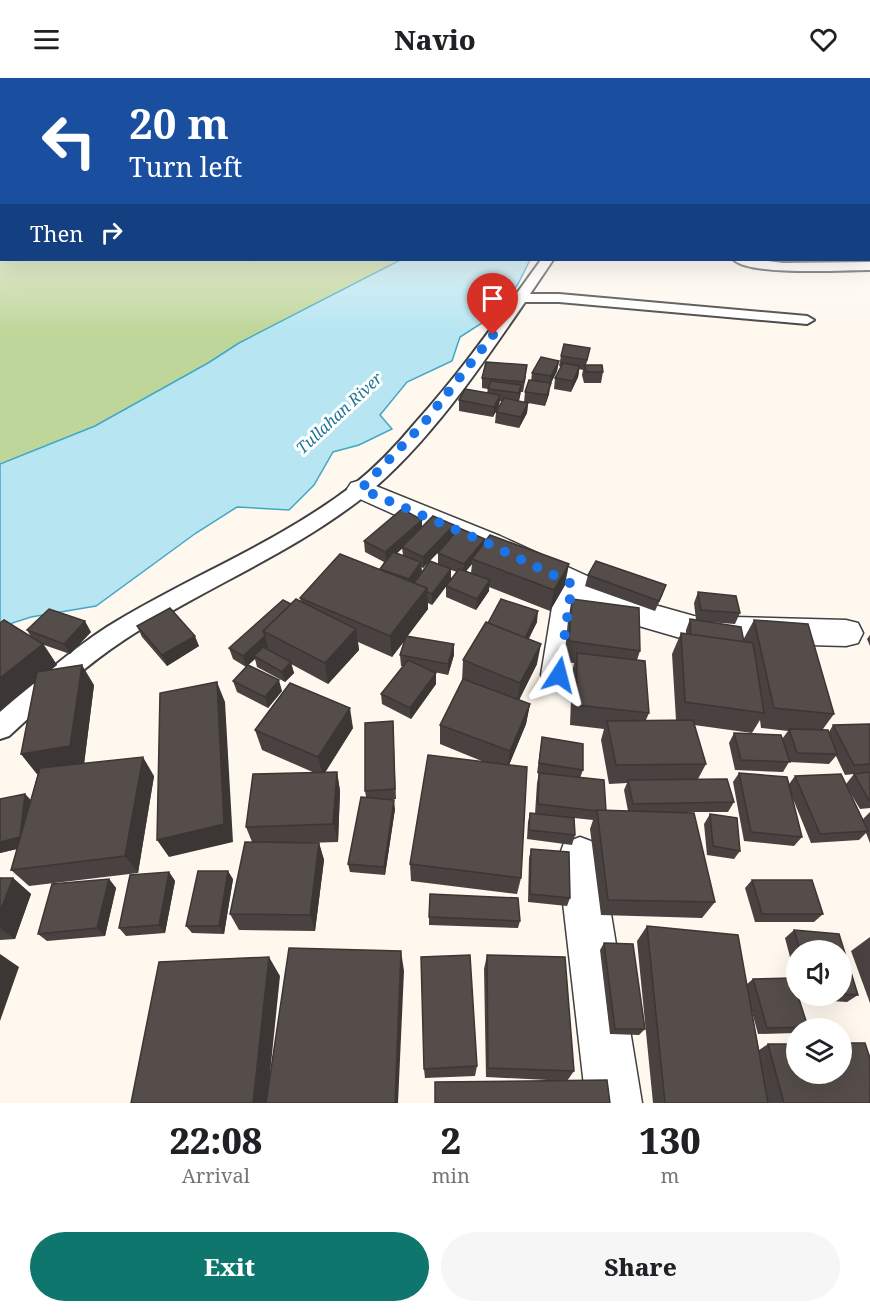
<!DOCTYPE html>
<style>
:root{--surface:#fff;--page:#f6f6f6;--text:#202124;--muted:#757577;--accent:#0f766e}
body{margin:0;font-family:"Noto Serif",serif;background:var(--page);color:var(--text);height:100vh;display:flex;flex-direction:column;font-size:22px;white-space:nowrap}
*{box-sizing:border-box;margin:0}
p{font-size:20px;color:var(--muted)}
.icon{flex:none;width:33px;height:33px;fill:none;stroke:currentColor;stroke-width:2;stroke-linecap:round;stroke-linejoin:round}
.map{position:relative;height:1025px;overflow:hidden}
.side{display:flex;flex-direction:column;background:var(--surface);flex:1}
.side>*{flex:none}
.banner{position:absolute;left:0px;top:0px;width:870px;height:183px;box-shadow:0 6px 24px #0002;background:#1a4fa0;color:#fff;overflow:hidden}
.controls{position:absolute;left:786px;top:862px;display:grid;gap:12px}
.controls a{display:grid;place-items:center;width:66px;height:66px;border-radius:50%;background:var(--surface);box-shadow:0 6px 24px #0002;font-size:30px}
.pin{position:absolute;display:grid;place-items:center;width:51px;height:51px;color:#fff;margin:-62px -26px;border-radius:50% 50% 50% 0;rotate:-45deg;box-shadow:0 0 6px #0007}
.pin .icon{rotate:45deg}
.me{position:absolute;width:66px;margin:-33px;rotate:9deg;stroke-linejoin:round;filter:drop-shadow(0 0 4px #0008)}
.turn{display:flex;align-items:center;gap:21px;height:126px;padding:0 30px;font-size:27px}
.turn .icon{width:78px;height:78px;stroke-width:2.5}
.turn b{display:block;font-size:42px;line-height:51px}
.then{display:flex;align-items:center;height:57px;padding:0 30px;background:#0003;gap:12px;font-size:22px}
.eta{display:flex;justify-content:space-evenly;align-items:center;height:102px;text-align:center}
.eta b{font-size:36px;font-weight:800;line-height:42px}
.button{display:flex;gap:12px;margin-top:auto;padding:12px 30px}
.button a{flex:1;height:69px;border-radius:36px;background:var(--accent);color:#fff;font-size:24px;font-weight:800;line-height:69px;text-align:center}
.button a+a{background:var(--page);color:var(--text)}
header{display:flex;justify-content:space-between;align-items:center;height:78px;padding:0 30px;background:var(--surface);font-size:27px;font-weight:800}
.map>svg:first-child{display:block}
.forest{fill:#bfd69b}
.water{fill:#b7e6f2;stroke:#42a7c5;stroke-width:1.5}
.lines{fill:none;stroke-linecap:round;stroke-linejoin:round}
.lane-casing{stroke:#404040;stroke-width:4}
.street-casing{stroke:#404040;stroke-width:3}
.lane{fill:#fff;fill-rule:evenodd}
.street{fill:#fff;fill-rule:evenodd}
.wall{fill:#494240;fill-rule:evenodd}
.shaded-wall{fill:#3c3634}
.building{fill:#554d4a;stroke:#3c3634;stroke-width:1.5}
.route{stroke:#1a73e8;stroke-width:10;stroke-dasharray:0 18}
.labels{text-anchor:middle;stroke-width:6;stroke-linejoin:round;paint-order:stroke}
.water-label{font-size:16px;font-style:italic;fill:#1e7797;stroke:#fff}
</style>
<header><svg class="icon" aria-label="menu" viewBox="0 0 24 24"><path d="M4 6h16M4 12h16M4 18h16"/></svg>Navio<svg class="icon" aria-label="heart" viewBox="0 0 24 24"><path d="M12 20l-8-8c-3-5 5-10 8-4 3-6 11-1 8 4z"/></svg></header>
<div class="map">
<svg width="870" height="1025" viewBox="0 0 870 1025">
<rect width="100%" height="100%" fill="#fef8ef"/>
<!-- forest -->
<polygon class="forest" points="0,110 2,182 400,182 239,265 208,285 95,348 0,386"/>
<!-- water -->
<polygon class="water" points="400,182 530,182 518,206 493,238 460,259 452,283 407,304 380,337 392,351 359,367 333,374 314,407 289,432 237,429 196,455 96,528 31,539 0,549 0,386 95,348 208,285 239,265"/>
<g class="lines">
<defs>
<g id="lane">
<path d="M541,182h12l-23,34h29l248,22 7,4 -7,4 -248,-22h-34c-45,66 -97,142 -159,193 -74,59 -163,93 -242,145 -41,27 -78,62 -115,96l-9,3v-27c34,-30 69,-60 107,-85 80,-50 168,-82 245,-141 23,-18 45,-41 64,-64 46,-51 85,-107 125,-162z"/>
<path d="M734,182h27l22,3 87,-1v8c-26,0 -119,6 -136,-10z"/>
</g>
<g id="street">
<polygon points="361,402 500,458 644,524 694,538 846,542 858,545 863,555 858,565 846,568 694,564 622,543 586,526 577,597 572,608 559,612 546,608 541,597 555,511 478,474 351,417 347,411 351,405"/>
<polygon points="580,759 596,765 602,781 642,1025 586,1025 558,781 564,765"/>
</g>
</defs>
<!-- lane casing -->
<use href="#lane" class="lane-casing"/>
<!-- street casing -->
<use href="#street" class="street-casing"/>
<!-- lane -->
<use href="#lane" class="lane"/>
<!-- street -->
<use href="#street" class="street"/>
</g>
<!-- wall -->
<g class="wall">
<rect x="868" y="123" width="2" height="28"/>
<polygon points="561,278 588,280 586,287 603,294 601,305 584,305 582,297 583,292 579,291 578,299 571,314 554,311 555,300 561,289 559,288"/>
<polygon points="559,283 557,293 550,307 549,316 545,328 528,325 527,335 519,350 495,345 496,334 502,324 500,323 499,327 493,339 459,333 459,322 487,315 488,311 482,310 482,300 526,298 523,314 521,314 519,323 524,324 525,314 531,303 532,295"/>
<path d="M422,442v7l32,-2v10l31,4v3l80,43 -15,26 -61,-24v4l-13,19 -30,-13v-11l11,-14 -6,-2v10l-19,25 -4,-2v6l-21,27 47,19 -6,20 -14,-3 2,12 -25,35 -29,-15 -1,-10 22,-28h-2l-1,-11 6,-16 -14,18 -34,-15 1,8 -31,34 -37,-20 3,9 -9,9 -28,-15 -2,-8 -7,6 34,26 -14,17 -31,-16 -4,-11 13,-14 -13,-8 -4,-11 62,-44 10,-2 -1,-4 80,-29 4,-7 -19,-10 -1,-11zM446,466l-8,9v11l-16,9 -1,-6 2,1zM402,470l1,7 -6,-2zM472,486l-1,9 -5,-2z"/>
<polygon points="588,497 666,507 655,533 585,508"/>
<polygon points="698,514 740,535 735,546 708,544 743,562 754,542 834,636 823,651 829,654 833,647 870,646 870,730 860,731 848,711 863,741 870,734 870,765 866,755 859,762 811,765 791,716 802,759 794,768 744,763 733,704 739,695 789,706 795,698 846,706 854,696 845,697 836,678 829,686 789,684 783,694 735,692 729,665 734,655 782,661 788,653 761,650 760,642 752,655 694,647 706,686 698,701 734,724 728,734 683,734 715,824 702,840 601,837 590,751 593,742 574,740 575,757 572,767 527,761 528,744 530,735 535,736 537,705 539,695 543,696 537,695 542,659 583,692 580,700 606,733 628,733 624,712 627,705 609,706 601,662 604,651 570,647 572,595 574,585 564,584 568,542 572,521 640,573 637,582 649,635 646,642 676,642 672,576 681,555 686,556 686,552 690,541 696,542 694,525"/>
<polygon points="537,544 528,561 537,586 519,622 530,626 526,646 509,687 521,800 517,816 411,803 410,786 484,684 440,666 440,647 462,603 463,582 488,545"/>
<polygon points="137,548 199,568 167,588 142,559"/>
<polygon points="27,552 91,554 70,576 44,567 57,587 50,592 94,607 84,685 154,698 138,795 29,808 11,792 17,771 0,775 0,721 25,716 31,722 38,695 37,696 21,676 35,604 31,559"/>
<polygon points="870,557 870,568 867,561"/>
<polygon points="393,643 396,721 387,721 395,731 385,797 350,794 348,786 366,719 365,713"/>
<polygon points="353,650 325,694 337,694 340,713 338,764 305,765 319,765 324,782 315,853 239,852 230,836 252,764 246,749 315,695 262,672 255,652"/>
<polygon points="710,736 740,773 734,781 707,777 704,746"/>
<polygon points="531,771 570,820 567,828 528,824 529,780"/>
<polygon points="169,794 175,803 165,855 126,858 119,850"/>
<polygon points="0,800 13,800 31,816 15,861 0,862"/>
<polygon points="109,801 116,810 105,858 47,863 38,856"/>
<polygon points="233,801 224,856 192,855 186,848"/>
<polygon points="752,802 823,836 814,844 755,844 745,810"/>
<polygon points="429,839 520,843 518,850 429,847"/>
<polygon points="647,848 747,906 753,901 808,949 805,951 796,951 796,955 758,956 751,930 759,972 768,966 870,1025 653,1025 637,863"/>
<polygon points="794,852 839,856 858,917 847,924 801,921 801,918 842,918 842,873 796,873 796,902 785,860"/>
<polygon points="870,859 870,925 851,873"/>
<polygon points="604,865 645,951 639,957 610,956 600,872"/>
<polygon points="487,877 574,993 567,1003 486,999 484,891"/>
<polygon points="477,988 475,998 425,1000 424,991"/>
</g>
<!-- shaded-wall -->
<g class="shaded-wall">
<polygon points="559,283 557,293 550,307 549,316 545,328 551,298"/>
<polygon points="580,288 578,299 571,314 573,303"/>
<polygon points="521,307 520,317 518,326 519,315"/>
<polygon points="500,317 499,327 493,339 494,329"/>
<polygon points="528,325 527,335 519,350 521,339"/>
<polygon points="422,442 422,453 386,485 385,474"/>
<polygon points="454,447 454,458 423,490 423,479"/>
<polygon points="485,461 484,472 472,481 472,486 463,497 464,486"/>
<polygon points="421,484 422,495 409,512 409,501"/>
<polygon points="569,486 565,507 550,533 554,512"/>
<polygon points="451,491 451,502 432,527 432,516"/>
<polygon points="490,502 489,513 476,532 477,521"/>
<polygon points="666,507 662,518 655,533 659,523"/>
<polygon points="427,510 428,531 392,579 390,558"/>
<polygon points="538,533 537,544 523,573 524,562"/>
<polygon points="85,543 91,554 70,576 64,566"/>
<polygon points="356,551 359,572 328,606 325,585"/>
<polygon points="195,558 199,568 167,588 162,577"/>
<polygon points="265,558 268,569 257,579 254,578 255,581 246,589 243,578"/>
<polygon points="43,566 57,587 0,633 0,600"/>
<polygon points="454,566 454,577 448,597 448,586"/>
<polygon points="541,566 537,586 517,626 520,605"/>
<polygon points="291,584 294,595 285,604 282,594"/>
<polygon points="82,587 94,607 84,687 37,696 21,676"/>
<polygon points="436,595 436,606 411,641 410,630"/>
<polygon points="279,602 282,613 268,630 265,619"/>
<polygon points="217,604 225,624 233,764 169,779 157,762"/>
<polygon points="530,626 526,646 507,692 510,673"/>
<polygon points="350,630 353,650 323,698 318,679"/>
<polygon points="143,679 154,698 138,795 125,778"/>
<polygon points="337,694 340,713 338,764 333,746"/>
<polygon points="25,716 33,725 29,768 0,775 0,764"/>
<polygon points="394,722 395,731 385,797 384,789"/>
<polygon points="319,765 324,782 315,853 310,837"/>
<polygon points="228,793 233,801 224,856 219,848"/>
<polygon points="169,794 175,803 165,855 159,847"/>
<polygon points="13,800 31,816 15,861 0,850 0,834"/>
<polygon points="109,801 116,810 105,858 97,850"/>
<polygon points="401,873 404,893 398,1025 395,1025"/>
<polygon points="0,876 19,889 0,943"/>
<polygon points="269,879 280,898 267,1025 253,1025"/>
</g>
<!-- building -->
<g class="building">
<rect x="868" y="123" width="2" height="10"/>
<polygon points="564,266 590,270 587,282 561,278"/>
<polygon points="541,279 559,283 551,298 532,295"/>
<polygon points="486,284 527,287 524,304 482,300"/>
<polygon points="563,285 580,288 573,303 555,300"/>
<polygon points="584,287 602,287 603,294 586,294"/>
<polygon points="529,302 551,305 547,317 525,314"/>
<polygon points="491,303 521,307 519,315 488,311"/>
<polygon points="465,311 500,317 494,329 459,322"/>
<polygon points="504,320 528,325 521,339 496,334"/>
<polygon points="402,431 422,442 385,474 364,463"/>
<polygon points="433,438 454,447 423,479 402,469"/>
<polygon points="459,450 485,461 464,486 438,475"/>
<polygon points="490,457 569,486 554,512 472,481"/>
<polygon points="393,474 421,484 409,501 380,491"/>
<polygon points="340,476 427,510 390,558 300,520"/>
<polygon points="430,483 451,491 432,516 427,514 427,510 414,505"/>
<polygon points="596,483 666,507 659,523 588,497"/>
<polygon points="459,491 490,502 477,521 446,508"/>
<polygon points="698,514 736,518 740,535 701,532"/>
<polygon points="296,521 356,551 325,585 263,553"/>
<polygon points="501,521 538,533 525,560 488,545"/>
<polygon points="572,521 639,530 640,573 569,563"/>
<polygon points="283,522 291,526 263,553 265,558 243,578 229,570"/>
<polygon points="170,530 195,558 162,577 137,548"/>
<polygon points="49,531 85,543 64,566 27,552"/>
<polygon points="690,541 741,549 744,564 691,557"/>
<polygon points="4,542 43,566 0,600 0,545"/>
<polygon points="754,542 808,546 834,636 774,630"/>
<polygon points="486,544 541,566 520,605 463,582"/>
<polygon points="681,555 753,565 764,635 685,624"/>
<polygon points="406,558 454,566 448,586 400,577"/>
<polygon points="263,569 291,584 282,594 254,578"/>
<polygon points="577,575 645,583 649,635 576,627"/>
<polygon points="408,582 436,595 410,630 381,616"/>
<polygon points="82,587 70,668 21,676 37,594"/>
<polygon points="248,587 279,602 265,619 233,603"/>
<polygon points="463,601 530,626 510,673 440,647"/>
<polygon points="217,604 224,746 157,762 160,615"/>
<polygon points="290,605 350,630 318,679 255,652"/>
<polygon points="693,642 706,686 616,687 607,643"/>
<polygon points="393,643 395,711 365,713 365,645"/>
<polygon points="870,646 870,686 854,687 833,647"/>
<polygon points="789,651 828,652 837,676 797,675"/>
<polygon points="734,655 781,657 790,684 741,682"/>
<polygon points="542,659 583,666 583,692 539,685"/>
<polygon points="428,677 527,689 521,800 410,786"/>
<polygon points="143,679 125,778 11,792 40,690"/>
<polygon points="337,694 333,746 246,749 253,696"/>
<polygon points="870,694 870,722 869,722 854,696"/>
<polygon points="539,695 604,702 606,733 597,733 538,726"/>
<polygon points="739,695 787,699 802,759 751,754"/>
<polygon points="841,696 868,753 820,756 795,698"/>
<polygon points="727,701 734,724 633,726 628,702"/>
<polygon points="25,716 20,759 0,764 0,721"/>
<polygon points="361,719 394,722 384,789 348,786"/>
<polygon points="597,732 694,735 715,824 608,822"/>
<polygon points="530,735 574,740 575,757 529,752"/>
<polygon points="710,736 737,740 740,773 713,768"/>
<polygon points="245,764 319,765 310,837 230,836"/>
<polygon points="531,771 569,774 570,820 530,816"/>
<polygon points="198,793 228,793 219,848 186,848"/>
<polygon points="169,794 159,847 119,850 130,797"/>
<polygon points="0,800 13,800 0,834"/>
<polygon points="109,801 97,850 38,856 52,806"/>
<polygon points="752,802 812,802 823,836 762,836"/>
<polygon points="430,816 518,820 520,843 429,839"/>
<polygon points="647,848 738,857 768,1025 665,1025"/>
<polygon points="794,852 839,856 858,917 842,916 842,873 800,873"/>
<polygon points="604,865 633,866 645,951 615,951"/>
<polygon points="289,870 401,873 395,1025 266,1025"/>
<polygon points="470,877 477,988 424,991 421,879"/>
<polygon points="487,877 565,879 574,993 488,990"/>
<polygon points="269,879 253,1025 131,1025 159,884"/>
<polygon points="793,900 796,913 796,918 798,918 808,949 767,950 753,901"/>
<polygon points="842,965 865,965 870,980 870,1025 784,1025 768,966 796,966 796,996 842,996"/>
<polygon points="607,1002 610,1025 435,1025 435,1004"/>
</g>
<!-- sky -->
<linearGradient id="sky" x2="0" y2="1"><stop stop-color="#94c8ec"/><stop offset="0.43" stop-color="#fffcf8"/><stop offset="1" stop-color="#fffcf8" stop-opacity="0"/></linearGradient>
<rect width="870" height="253" fill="url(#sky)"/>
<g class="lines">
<!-- route -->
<polyline class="route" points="493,257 424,345 361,411 489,466 572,506 559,597"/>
</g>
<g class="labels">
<!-- water labels -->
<g class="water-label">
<text transform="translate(339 335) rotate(-43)" y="6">Tullahan River</text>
</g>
</g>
</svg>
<div class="controls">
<a><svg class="icon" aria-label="sound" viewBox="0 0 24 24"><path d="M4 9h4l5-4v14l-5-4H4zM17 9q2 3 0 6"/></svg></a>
<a><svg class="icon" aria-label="layers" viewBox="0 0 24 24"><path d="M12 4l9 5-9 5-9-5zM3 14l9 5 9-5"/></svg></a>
</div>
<div class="pin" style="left:493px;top:257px;background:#d93025"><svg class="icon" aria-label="arrive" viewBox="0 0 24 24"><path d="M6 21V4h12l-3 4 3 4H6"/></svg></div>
<svg class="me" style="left:559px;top:597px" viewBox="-20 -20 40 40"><path d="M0-17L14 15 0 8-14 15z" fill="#1a73e8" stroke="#fff" stroke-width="4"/></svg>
<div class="banner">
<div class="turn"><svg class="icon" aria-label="left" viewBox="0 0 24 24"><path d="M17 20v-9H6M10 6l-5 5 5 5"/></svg><div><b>20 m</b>Turn left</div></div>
<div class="then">Then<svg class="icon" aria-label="right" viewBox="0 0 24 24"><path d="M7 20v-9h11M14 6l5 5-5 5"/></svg></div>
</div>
</div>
<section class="side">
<div class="eta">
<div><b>22:08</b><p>Arrival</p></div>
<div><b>2</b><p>min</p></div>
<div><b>130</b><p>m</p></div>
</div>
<div class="button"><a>Exit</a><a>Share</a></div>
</section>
